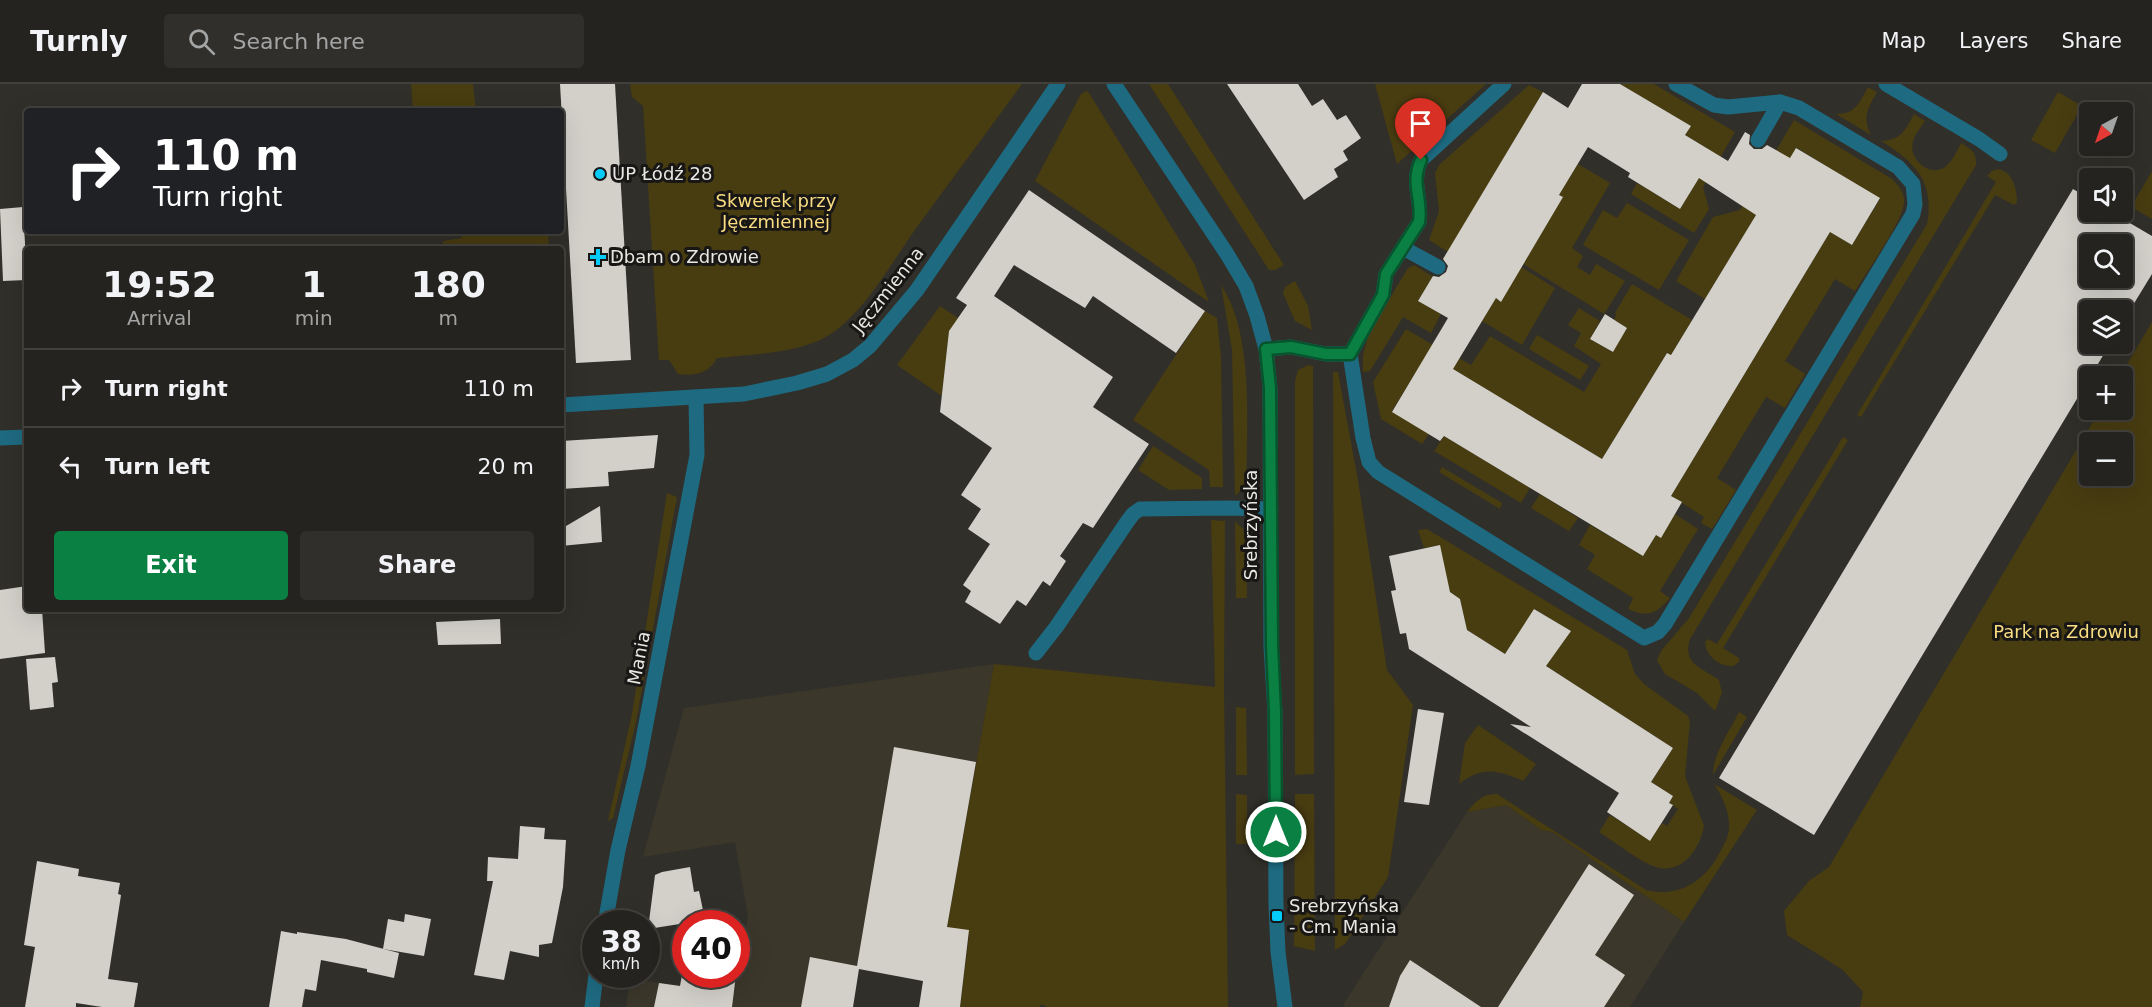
<!DOCTYPE html>
<meta charset="utf-8">
<style>
:root{--surface:#25231f;--page:#312f2c;--text:#f1f3f6;--muted:#a3a4a4;--line:#42403d;--accent:#0b8043}
body{margin:0;font-family:"DejaVu Sans",sans-serif;background:var(--page);color:var(--text);height:100vh;display:flex;flex-direction:column;font-size:22px;white-space:nowrap}
*{box-sizing:border-box;margin:0}
p{font-size:20px;color:var(--muted)}
.icon{flex:none;width:33px;height:33px;fill:none;stroke:currentColor;stroke-width:2;stroke-linecap:round;stroke-linejoin:round}
.map{position:relative;flex:1;overflow:hidden}
.side{position:absolute;left:24px;top:162px;width:540px;height:366px;display:flex;flex-direction:column;background:var(--surface);border-radius:6px;box-shadow:0 6px 24px #0002,0 0 0 2px var(--line)}
.side>*{flex:none}
.guide{position:absolute;left:24px;top:24px;width:540px;height:126px;border-radius:6px;box-shadow:0 6px 24px #0002,0 0 0 2px var(--line);background:#202124;color:#fff;overflow:hidden}
.needle{width:39px;rotate:220deg}
.buttons{position:absolute;left:2079px;top:18px;display:grid;gap:12px}
.buttons a{display:grid;place-items:center;width:54px;height:54px;border-radius:6px;background:var(--surface);box-shadow:0 6px 24px #0002,0 0 0 2px var(--line);font-size:30px}
.speed{position:absolute;left:582px;top:826px;display:flex;gap:12px;font-size:30px;font-weight:700;text-align:center}
.speed>*{display:grid;place-content:center;width:78px;height:78px;border-radius:50%;background:var(--surface);box-shadow:0 6px 24px #0002,0 0 0 2px var(--line);line-height:1}
.speed small{font-size:15px;font-weight:400}
.speed .limit{border:9px solid #d22;background:#fff;color:#111}
.pin{position:absolute;display:grid;place-items:center;width:51px;height:51px;color:#fff;margin:-62px -26px;border-radius:50% 50% 50% 0;rotate:-45deg;box-shadow:0 0 6px #0007}
.pin .icon{rotate:45deg}
.me{position:absolute;width:66px;margin:-33px;rotate:0deg;stroke-linejoin:round;filter:drop-shadow(0 0 4px #0008)}
.turn{display:flex;align-items:center;gap:21px;height:126px;padding:0 30px;font-size:27px}
.turn .icon{width:78px;height:78px;stroke-width:2.5}
.turn b{display:block;font-size:42px;line-height:51px}
.eta{display:flex;justify-content:space-evenly;align-items:center;height:102px;text-align:center}
.eta b{font-size:36px;font-weight:700;line-height:42px}
.button{display:flex;gap:12px;margin-top:auto;padding:12px 30px}
.button a{flex:1;height:69px;border-radius:6px;background:var(--accent);color:#fff;font-size:24px;font-weight:700;line-height:69px;text-align:center}
.button a+a{background:var(--page);color:var(--text)}
ul{padding:0;list-style:none}
li{display:flex;align-items:center;gap:18px;height:78px;padding:0 30px;border-top:2px solid var(--line)}
li div{flex:1}
li b{display:block;font-size:22px}
li em{font-style:normal}
header{display:flex;align-items:center;gap:36px;box-sizing:border-box;height:84px;padding:0 30px;background:var(--surface);border-bottom:2px solid var(--line)}
header strong{font-size:28px}
nav{display:flex;gap:33px;margin-inline-start:auto;font-size:21px}
.search{width:420px;height:54px;background:var(--page);display:flex;align-items:center;gap:15px;box-sizing:border-box;padding:0 21px;border-radius:6px;color:var(--muted);font-size:22px}
.map>svg:first-child{display:block}
.built{fill:#3b372b}
.green{fill:#483c11;fill-rule:evenodd}
.building{fill:#d2d0c9;fill-rule:evenodd}
.lines{fill:none;stroke-linecap:round;stroke-linejoin:round}
.minor{stroke:#1e6a81;stroke-width:15}
.route-casing{stroke:#07532c;stroke-width:15}
.route{stroke:#0b8043;stroke-width:10}
.poi-dot{fill:#04cbf9;stroke:#181715;stroke-width:2}
.labels{text-anchor:middle;stroke-width:6;stroke-linejoin:round;paint-order:stroke}
.poi-label{font-size:18px;fill:#e8e7e3;stroke:#181715;text-anchor:start}
.park-label{font-size:18px;fill:#f9dd80;stroke:#181715}
.street-label{font-size:18px;fill:#e8e7e3;stroke:#181715}
</style>
<header>
<strong>Turnly</strong>
<div class="search"><svg class="icon" aria-label="search" viewBox="0 0 24 24"><circle cx="10" cy="10" r="6"/><path d="M15 15l6 6"/></svg>Search here</div>
<nav><a>Map</a><a>Layers</a><a>Share</a></nav>
</header>
<div class="map">
<svg width="2152" height="923" viewBox="0 0 2152 923">
<rect width="100%" height="100%" fill="#312f29"/>
<!-- built -->
<g class="built">
<polygon points="994,580 947,843 941,900 841,882 834,923 626,923 630,895 734,908 748,832 735,758 643,773 684,624"/>
<polygon points="1506,721 1541,746 1552,748 1684,838 1630,923 1345,923 1343,921 1467,728"/>
</g>
<!-- green -->
<g class="green">
<polygon points="411,0 473,0 476,27 413,27"/>
<path d="M630,0h392c-35,48 -70,95 -105,143 -25,34 -57,95 -97,113 -32,14 -69,14 -103,18 -8,16 -23,18 -39,16l-9,-14h-10l-16,-254 -11,-9z"/>
<polygon points="1149,0 1168,0 1284,181 1275,186 1269,186"/>
<polygon points="1375,0 1486,0 1397,80"/>
<polygon points="1620,0 1654,0 1735,48 1703,103 1709,125 1694,149 1631,110 1637,99 1680,125 1698,95 1691,91 1707,64 1685,51 1690,42"/>
<polygon points="1529,1 1543,8 1448,168 1429,156 1439,127 1435,89 1439,81"/>
<path d="M1868,3l9,5c-9,16 -15,25 -6,43l-35,-21c20,0 23,-11 32,-27z"/>
<polygon points="1086,7 1089,9 1195,181 1209,218 1035,97 1081,10"/>
<polygon points="2058,8 2082,22 2055,69 2031,56"/>
<path d="M1914,30l11,7c-4,6 -11,14 -12,21 -5,17 17,36 32,25 7,-5 12,-16 16,-24 10,6 16,10 15,22l-286,474c-8,25 12,29 29,41l3,13 -7,18 -18,-18 -32,-19 -8,-14 4,-9 28,-33 238,-394c8,-42 -12,-62 -46,-83 21,-1 24,-11 33,-27z"/>
<path d="M1794,36l98,59c7,7 13,14 12,24 -1,18 -38,70 -49,88l-20,-12 -50,82 20,13 -20,34 -19,-11 -49,81 19,12 -24,39 -11,-6 3,-6 -33,-21 159,-264 22,13 28,-46 -83,-51 -21,34 -13,-9z"/>
<polygon points="1578,80 1610,99 1572,164 1583,172 1577,183 1590,191 1596,180 1625,197 1604,230 1523,180 1562,113 1559,111"/>
<path d="M1998,85c15,3 19,20 19,33l-3,3 -19,-10 -134,222 -4,-2 139,-233 -9,-6 5,-5z"/>
<polygon points="2152,87 2152,135 2131,123"/>
<polygon points="1755,102 1769,110 1705,215 1676,197 1713,133 1740,126"/>
<polygon points="1627,119 1689,156 1659,206 1583,161 1603,126 1617,134"/>
<polygon points="461,147 548,147 549,165 443,165 443,157 462,154"/>
<polygon points="1414,181 1433,193 1418,217 1441,230 1431,249 1403,233 1370,287 1363,288 1363,271 1369,249 1408,184"/>
<polygon points="1521,183 1555,204 1522,261 1482,237 1496,214 1500,217"/>
<polygon points="1295,197 1308,222 1312,246 1295,237 1283,209 1285,203"/>
<polygon points="1632,200 1692,236 1671,271 1667,269 1602,375 1441,278 1448,268 1471,281 1490,252 1584,308 1601,280 1574,262 1581,249 1568,241 1579,224 1600,237 1590,255 1612,268 1627,244 1614,236 1616,231 1615,229"/>
<path d="M1221,201c34,51 25,140 26,199l-12,12 -3,-146z"/>
<polygon points="940,222 958,234 949,247 942,312 897,281"/>
<polygon points="1205,227 1217,234 1221,273 1223,403 1210,403 1209,386 1133,336"/>
<path d="M2152,238v685h-292l3,-15 -20,-22 -56,-35 -3,-24 25,-30 20,-14 271,-457h22v-34h-2zM2090,358h32v34h-32z"/>
<polygon points="1406,245 1433,261 1392,327 1429,350 1422,360 1381,335 1373,298"/>
<polygon points="1537,251 1589,282 1580,296 1529,265"/>
<polygon points="1308,281 1313,282 1314,690 1295,691 1295,298 1298,286"/>
<polygon points="1333,288 1338,288 1358,396 1387,586 1413,621 1388,793 1345,860 1335,866"/>
<polygon points="1444,352 1530,404 1521,419 1434,367"/>
<path d="M1843,353l5,3 -125,208 16,10v4l-5,4c-15,1 -28,-10 -29,-24l3,-3 9,5z"/>
<polygon points="1153,362 1202,394 1202,405 1169,406 1138,386"/>
<polygon points="1442,383 1502,419 1500,425 1439,388"/>
<polygon points="667,409 677,413 636,638 613,734 608,737 632,630"/>
<polygon points="1540,410 1578,434 1569,447 1531,424"/>
<path d="M1675,430l23,15 -38,62 10,7c-14,16 -22,20 -42,11l5,-11 -46,-29 8,-14 -16,-10 11,-20 53,31 13,-21 4,2z"/>
<polygon points="1211,436 1225,437 1224,603 1228,923 1047,923 1041,920 1040,923 960,923 969,851 947,843 994,580 1215,603"/>
<polygon points="1235,437 1246,448 1247,514 1236,514"/>
<path d="M1427,445l200,121 8,24 9,10 44,32 2,5 -5,55 19,50c-4,23 -22,49 -48,41 -13,-3 -44,-27 -57,-35l11,-17 40,25 12,-17 5,3 11,-17 -9,-6 4,-7 -22,-14 22,-34 -127,-82 24,-35 -35,-22 -30,45 -38,-24 -7,-31 -10,-7 -11,-47 -15,3 -6,-18z"/>
<polygon points="1236,623 1246,624 1247,691 1236,691"/>
<path d="M1739,628l8,5 -34,58c0,-22 17,-44 26,-63z"/>
<path d="M1478,641l58,39 -13,17c-26,-11 -40,-15 -64,3l6,-41z"/>
<path d="M1714,700l43,26 -73,112 -132,-90 -11,-2 -35,-25 -39,7c9,-11 15,-18 30,-18l149,96c32,8 58,-8 73,-36 6,-11 11,-19 10,-31 -1,-15 -7,-27 -15,-39z"/>
<polygon points="1236,710 1247,711 1247,760 1236,760"/>
<polygon points="1295,710 1314,710 1315,867 1294,862"/>
</g>
<!-- building -->
<g class="building">
<polygon points="560,0 615,0 631,276 576,279"/>
<polygon points="1227,0 1298,0 1312,22 1323,15 1337,36 1346,31 1361,54 1343,67 1348,76 1334,85 1338,93 1304,116"/>
<path d="M1582,0h38l71,42 -6,9 43,26 17,-29 5,3 -1,9 5,5h8l5,-4 23,13 6,-10 84,50 -28,47 -22,-13 -159,264 11,6 -21,36 -5,-3 -13,21 -199,-120 -4,5 -48,-29 56,-94 -30,-17 15,-25 6,1 7,-5 2,-6 -5,-7 100,-167 25,16zM1588,63l42,26 -2,4 52,32 19,-31 57,37 -85,140 -4,-2 -65,106 -149,-90 43,-71 5,4 62,-105 -4,-2z"/>
<path d="M2073,105l17,10v13h21l41,24v38l-30,49v-13h-32v34h20l-296,491 -95,-57zM2090,160h32v34h-32z"/>
<polygon points="1029,106 1205,227 1176,269 1093,212 1085,224 1014,181 994,212 1113,293 1093,323 1149,360 1093,444 1083,439 1060,472 1066,477 1050,502 1043,497 1026,522 1017,516 1000,540 965,518 971,507 963,501 990,460 968,445 981,425 961,411 992,364 940,328 949,247 967,221 956,214"/>
<polygon points="23,123 27,196 3,197 0,125"/>
<polygon points="1605,230 1627,244 1613,268 1590,255"/>
<polygon points="658,351 654,384 608,388 609,402 561,405 561,357"/>
<polygon points="600,422 602,458 561,462 561,445"/>
<polygon points="1440,461 1450,508 1460,515 1467,546 1505,570 1534,525 1571,547 1546,582 1673,664 1651,698 1673,712 1669,719 1673,721 1650,757 1607,728 1619,709 1510,640 1531,643 1409,565 1406,549 1400,550 1391,507 1396,506 1389,472"/>
<polygon points="27,502 27,525 42,525 45,569 0,575 0,506"/>
<polygon points="500,535 501,560 438,561 436,538"/>
<polygon points="55,573 58,598 52,599 54,623 30,626 26,575"/>
<polygon points="1418,625 1444,629 1429,721 1404,718"/>
<polygon points="894,663 976,678 947,843 969,846 960,923 919,923 923,897 859,885 853,923 801,923 810,873 857,882"/>
<polygon points="520,742 545,744 544,755 566,756 563,803 552,859 539,861 539,873 510,867 504,896 474,891 493,797 487,797 488,773 518,775"/>
<polygon points="37,777 79,785 78,792 120,799 118,810 121,811 108,895 138,899 134,923 102,923 76,919 76,923 25,923 35,863 24,861"/>
<polygon points="1589,780 1634,811 1595,871 1625,891 1604,923 1498,923"/>
<polygon points="690,783 694,808 699,807 705,836 648,845 655,791 662,788"/>
<polygon points="405,830 431,835 424,872 383,865 388,835 404,838"/>
<polygon points="281,847 297,850 297,848 346,855 399,869 394,894 367,888 367,885 321,876 316,907 305,905 302,923 269,923"/>
<polygon points="1410,876 1481,923 1389,923 1400,892"/>
<polygon points="682,891 736,891 732,923 654,923 659,899 680,902"/>
</g>
<g class="lines">
<!-- minor -->
<g class="minor">
<polyline points="1114,0 1227,170 1246,202 1257,232 1266,265 1270,304 1271,562 1275,629 1276,820 1278,868 1285,923"/>
<path d="M1504,0l-83,76c-11,24 2,39 -2,62l-33,52 -3,21 -33,59 13,84 6,24 9,10 266,166 14,-6 7,-8 248,-410 2,-10 -2,-20 -15,-17 -99,-59 -19,-6 -52,5 -14,-2 -38,-21"/>
<polyline points="1886,0 1979,55 2000,70"/>
<polyline points="1758,56 1780,18"/>
<polyline points="1403,164 1438,183"/>
<polyline points="1266,265 1291,263 1326,270 1350,270"/>
<polyline points="561,321 744,310 797,299 827,290 853,276 870,262 917,206 1058,0"/>
<polyline points="0,354 27,353"/>
<polyline points="1036,569 1057,542 1127,438 1133,430 1140,425 1229,424 1271,425"/>
<polyline points="605,840 618,766 638,682 697,371 696,313"/>
<polyline points="592,923 596,891"/>
</g>
</g>
<g class="lines">
<defs>
<path id="route" d="M1276,748l-1,-120 -3,-66 -2,-258 -4,-39 25,-2 35,7h24l33,-59 3,-21 33,-52c4,-23 -9,-38 2,-62"/>
</defs>
<!-- route casing -->
<use href="#route" class="route-casing"/>
<!-- route -->
<use href="#route" class="route"/>
</g>
<!-- markers -->
<g class="poi-dot">
<circle cx="600" cy="90" r="6"/>
<path d="M595 164h6v6h6v6h-6v6h-6v-6h-6v-6h6z"/>
<rect x="1271" y="826" width="12" height="12" rx="3"/>
</g>
<g class="labels">
<!-- poi labels -->
<g class="poi-label">
<text x="612" y="96">UP Łódź 28</text>
<text x="610" y="179">Dbam o Zdrowie</text>
<text x="1289" y="828">Srebrzyńska<tspan x="1289" dy="21">- Cm. Mania</tspan></text>
</g>
<!-- park labels -->
<g class="park-label">
<text x="776" y="123">Skwerek przy<tspan x="776" dy="21">Jęczmiennej</tspan></text>
<text x="2066" y="554">Park na Zdrowiu</text>
</g>
<!-- street labels -->
<g class="street-label">
<text transform="translate(888 206) rotate(-52)" y="6">Jęczmienna</text>
<text transform="translate(1251 441) rotate(-90)" y="6">Srebrzyńska</text>
<text transform="translate(639 574) rotate(-79)" y="6">Mania</text>
</g>
</g>
</svg>
<div class="buttons">
<a><svg class="needle" viewBox="-14 -14 28 28"><path d="M0-13l5 13h-10z" fill="#e53935"/><path d="M0 13l5-13h-10z" fill="#a3a4a4"/></svg></a>
<a><svg class="icon" aria-label="sound" viewBox="0 0 24 24"><path d="M4 9h4l5-4v14l-5-4H4zM17 9q2 3 0 6"/></svg></a>
<a><svg class="icon" aria-label="search" viewBox="0 0 24 24"><circle cx="10" cy="10" r="6"/><path d="M15 15l6 6"/></svg></a>
<a><svg class="icon" aria-label="layers" viewBox="0 0 24 24"><path d="M12 4l9 5-9 5-9-5zM3 14l9 5 9-5"/></svg></a>
<a>+</a>
<a>−</a>
</div>
<div class="speed"><div>38<small>km/h</small></div><div class="limit">40</div></div>
<div class="pin" style="left:1421px;top:76px;background:#d93025"><svg class="icon" aria-label="arrive" viewBox="0 0 24 24"><path d="M6 21V4h12l-3 4 3 4H6"/></svg></div>
<svg class="me" style="left:1276px;top:748px" viewBox="-20 -20 40 40"><circle r="17" fill="#0b8043" stroke="#fff" stroke-width="3"/><path d="M0-11L8 9 0 5-8 9z" fill="#fff"/></svg>
<div class="guide">
<div class="turn"><svg class="icon" aria-label="right" viewBox="0 0 24 24"><path d="M7 20v-9h11M14 6l5 5-5 5"/></svg><div><b>110 m</b>Turn right</div></div>
</div>
<section class="side">
<div class="eta">
<div><b>19:52</b><p>Arrival</p></div>
<div><b>1</b><p>min</p></div>
<div><b>180</b><p>m</p></div>
</div>
<ul>
<li><svg class="icon" aria-label="right" viewBox="0 0 24 24"><path d="M7 20v-9h11M14 6l5 5-5 5"/></svg><div><b>Turn right</b></div><em>110 m</em></li>
<li><svg class="icon" aria-label="left" viewBox="0 0 24 24"><path d="M17 20v-9H6M10 6l-5 5 5 5"/></svg><div><b>Turn left</b></div><em>20 m</em></li>
</ul>
<div class="button"><a>Exit</a><a>Share</a></div>
</section>
</div>
